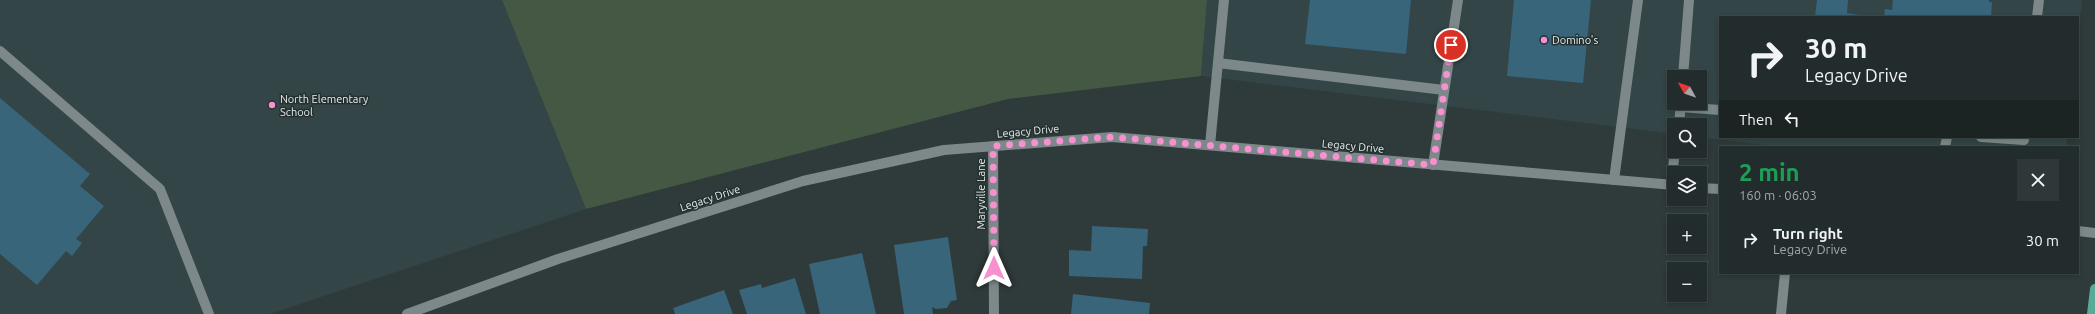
<!DOCTYPE html>
<meta charset="utf-8">
<style>
:root{--surface:#232c2c;--page:#2f3838;--text:#f1f3f6;--muted:#a3a7a9;--line:#404848}
body{margin:0;font-family:Ubuntu,sans-serif;background:var(--page);color:var(--text);height:100vh;display:flex;flex-direction:column;font-size:15px;white-space:nowrap}
*{box-sizing:border-box;margin:0}
p{font-size:13px;color:var(--muted)}
.icon{flex:none;width:22px;height:22px;fill:none;stroke:currentColor;stroke-width:2;stroke-linecap:round;stroke-linejoin:round}
.map{position:relative;flex:1;overflow:hidden}
.details{position:absolute;left:1719px;top:146px;width:360px;height:128px;display:flex;flex-direction:column;background:var(--surface);border-radius:0px;box-shadow:0 2px 6px #0003,0 0 0 1px var(--line)}
.details>*{flex:none}
.top-card{position:absolute;left:1719px;top:16px;width:360px;height:122px;border-radius:0px;box-shadow:0 2px 6px #0003,0 0 0 1px var(--line);background:#232c2c;color:var(--text);overflow:hidden}
.needle{width:26px;rotate:310deg}
.buttons{position:absolute;left:1667px;top:70px;display:grid;gap:8px}
.buttons a{display:grid;place-items:center;width:40px;height:40px;border-radius:0px;background:var(--surface);box-shadow:0 2px 6px #0003,0 0 0 1px var(--line);font-size:20px}
.pin{position:absolute;display:grid;place-items:center;width:34px;height:34px;color:#fff;margin:-17px;border:2px solid #fff;border-radius:50%;box-shadow:0 1px 4px #0007}
.me{position:absolute;width:44px;margin:-22px;rotate:0deg;stroke-linejoin:round;filter:drop-shadow(0 0 3px #0008)}
.turn{display:flex;align-items:center;gap:14px;height:84px;padding:0 20px;font-size:18px}
.turn .icon{width:52px;height:52px;stroke-width:2.5}
.turn b{display:block;font-size:28px;line-height:34px}
.then{display:flex;align-items:center;height:38px;padding:0 20px;background:#0003;gap:8px;font-size:15px}
.round{display:grid;place-items:center;flex:none;width:42px;height:42px;border-radius:0px;background:var(--page)}
.overview{display:flex;align-items:center;justify-content:space-between;height:68px;padding:0 20px}
h1{font-size:24px;font-weight:700;line-height:30px;color:#1e9e55}
ul{padding:0;list-style:none}
li{display:flex;align-items:center;gap:12px;height:52px;padding:0 20px}
li div{flex:1}
li b{display:block;font-size:15px}
li em{font-style:normal}
.map>svg:first-child{display:block}
.built{fill:#334547;fill-rule:evenodd}
.green{fill:#445844}
.building{fill:#38657a}
.lines{fill:none;stroke-linecap:round;stroke-linejoin:round}
.minor{stroke:#7c8889;stroke-width:10}
.major{stroke:#59aa98;stroke-width:10}
.route{stroke:#f690cf;stroke-width:7;stroke-dasharray:0 12.6}
.poi-dot{fill:#f690cf;stroke:#253030;stroke-width:1.5}
.labels{text-anchor:middle;stroke-width:3;stroke-linejoin:round;paint-order:stroke}
.poi-label{font-size:11px;fill:#e5ecec;stroke:#253030;text-anchor:start}
.street-label{font-size:11px;fill:#e5ecec;stroke:#253030}
</style>
<div class="map">
<svg width="2095" height="314" viewBox="0 0 2095 314">
<rect width="100%" height="100%" fill="#2f3a3a"/>
<!-- built -->
<g class="built">
<polygon points="0,0 502,0 586,209 270,314 0,314"/>
<path d="M1207,0h875l-4,38v-21h-358v120h347l-1,10h-285l-81,-10v-12h-26v9l-473,-58zM1674,77h26v26h-26z"/>
</g>
<!-- green -->
<polygon class="green" points="502,0 1207,0 1201,76 1008,99 586,209"/>
<!-- building -->
<g class="building">
<polygon points="1310,0 1411,0 1406,54 1305,44"/>
<polygon points="1514,0 1591,0 1583,83 1507,76"/>
<polygon points="1817,0 1848,0 1847,13 1871,17 1815,17"/>
<polygon points="1893,0 1989,0 1989,2 1992,2 1991,17 1884,17 1885,9 1892,10"/>
<polygon points="0,98 90,174 80,186 104,206 76,239 82,243 72,256 66,251 37,285 0,254"/>
<polygon points="1092,226 1148,229 1147,246 1143,246 1142,279 1069,276 1069,250 1091,251"/>
<polygon points="948,237 957,300 951,301 947,308 936,309 932,307 933,314 904,314 894,245"/>
<polygon points="862,253 876,314 820,314 809,264"/>
<polygon points="795,278 806,314 747,314 739,290 761,284 762,288"/>
<polygon points="724,290 733,314 675,314 673,308"/>
<polygon points="1073,294 1150,303 1149,314 1071,314"/>
</g>
<g class="lines">
<!-- minor -->
<g class="minor">
<polyline points="2037,17 2039,0"/>
<polyline points="0,51 160,189 209,314"/>
<polyline points="1218,63 1444,90"/>
<polyline points="1683,77 1689,0"/>
<polyline points="1680,107 1720,110"/>
<polyline points="1679,125 1681,103"/>
<polyline points="1981,137 2024,140 2024,137"/>
<polyline points="1210,145 1224,0"/>
<polyline points="993,146 994,314"/>
<polyline points="1945,147 1947,137"/>
<polyline points="1433,165 1458,0"/>
<polyline points="1614,180 1638,0"/>
<polyline points="1671,185 1675,151"/>
<polyline points="1700,188 1720,189"/>
<polyline points="2078,231 2095,233"/>
<polyline points="407,314 558,259 803,181 944,150 1112,137 1674,185"/>
<polyline points="1781,314 1785,273"/>
</g>
<!-- major -->
<polyline class="major" points="2092,314 2095,289"/>
</g>
<g class="lines">
<!-- route -->
<polyline class="route" points="994,268 993,146 1112,137 1433,165 1451,45"/>
</g>
<!-- markers -->
<g class="poi-dot">
<circle cx="1544" cy="40" r="4"/>
<circle cx="272" cy="105" r="4"/>
</g>
<g class="labels">
<!-- poi labels -->
<g class="poi-label">
<text x="1552" y="44">Domino's</text>
<text x="280" y="103">North Elementary<tspan x="280" dy="13">School</tspan></text>
</g>
<!-- street labels -->
<g class="street-label">
<text transform="translate(1028 131) rotate(-5)" y="4">Legacy Drive</text>
<text transform="translate(1353 146) rotate(5)" y="4">Legacy Drive</text>
<text transform="translate(981 194) rotate(-90)" y="4">Maryville Lane</text>
<text transform="translate(710 198) rotate(-18)" y="4">Legacy Drive</text>
</g>
</g>
</svg>
<div class="buttons">
<a><svg class="needle" viewBox="-14 -14 28 28"><path d="M0-13l5 13h-10z" fill="#e53935"/><path d="M0 13l5-13h-10z" fill="#a3a7a9"/></svg></a>
<a><svg class="icon" aria-label="search" viewBox="0 0 24 24"><circle cx="10" cy="10" r="6"/><path d="M15 15l6 6"/></svg></a>
<a><svg class="icon" aria-label="layers" viewBox="0 0 24 24"><path d="M12 4l9 5-9 5-9-5zM3 14l9 5 9-5"/></svg></a>
<a>+</a>
<a>−</a>
</div>
<div class="pin" style="left:1451px;top:45px;background:#d93025"><svg class="icon" aria-label="arrive" viewBox="0 0 24 24"><path d="M6 21V4h12l-3 4 3 4H6"/></svg></div>
<svg class="me" style="left:994px;top:268px" viewBox="-20 -20 40 40"><path d="M0-17L14 15 0 8-14 15z" fill="#f690cf" stroke="#fff" stroke-width="4"/></svg>
<div class="top-card">
<div class="turn"><svg class="icon" aria-label="right" viewBox="0 0 24 24"><path d="M7 20v-9h11M14 6l5 5-5 5"/></svg><div><b>30 m</b>Legacy Drive</div></div>
<div class="then">Then<svg class="icon" aria-label="left" viewBox="0 0 24 24"><path d="M17 20v-9H6M10 6l-5 5 5 5"/></svg></div>
</div>
<section class="details">
<div class="overview"><div><h1>2 min</h1><p>160 m · 06:03</p></div><a class="round"><svg class="icon" aria-label="close" viewBox="0 0 24 24"><path d="M6 6l12 12M18 6L6 18"/></svg></a></div>
<ul>
<li><svg class="icon" aria-label="right" viewBox="0 0 24 24"><path d="M7 20v-9h11M14 6l5 5-5 5"/></svg><div><b>Turn right</b><p>Legacy Drive</p></div><em>30 m</em></li>
</ul>
</section>
</div>
